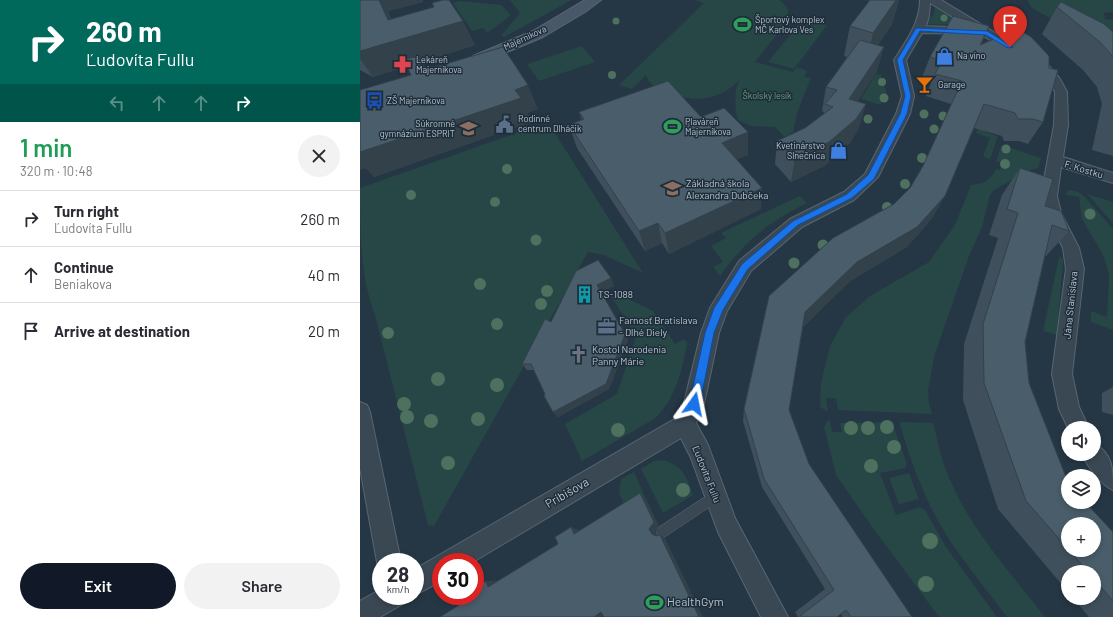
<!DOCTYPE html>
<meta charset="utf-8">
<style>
:root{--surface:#fff;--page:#f2f2f3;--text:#2b2b33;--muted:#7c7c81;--line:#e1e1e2;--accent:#111827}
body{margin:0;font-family:Barlow,sans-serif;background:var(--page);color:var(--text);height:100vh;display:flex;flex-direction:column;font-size:15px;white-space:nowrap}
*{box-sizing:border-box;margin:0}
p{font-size:13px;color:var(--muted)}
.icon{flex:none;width:22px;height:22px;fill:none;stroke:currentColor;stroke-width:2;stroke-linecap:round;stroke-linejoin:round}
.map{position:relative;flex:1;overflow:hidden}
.drawer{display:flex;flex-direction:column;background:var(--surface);width:360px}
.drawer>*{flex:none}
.hud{background:#00695c;color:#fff;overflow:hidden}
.buttons{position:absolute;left:701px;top:421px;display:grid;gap:8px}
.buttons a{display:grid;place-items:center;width:40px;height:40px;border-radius:50%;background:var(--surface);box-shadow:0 2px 6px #0003;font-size:20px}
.speed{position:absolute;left:12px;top:553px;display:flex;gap:8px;font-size:20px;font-weight:700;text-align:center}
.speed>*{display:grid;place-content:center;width:52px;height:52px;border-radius:50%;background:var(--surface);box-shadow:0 2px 6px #0003;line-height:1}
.speed small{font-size:10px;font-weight:400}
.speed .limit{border:6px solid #d22;background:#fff;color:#111}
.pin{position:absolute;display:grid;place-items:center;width:34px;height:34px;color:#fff;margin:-41px -17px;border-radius:50% 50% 50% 0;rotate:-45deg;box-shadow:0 0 4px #0007}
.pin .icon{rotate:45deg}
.me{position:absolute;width:44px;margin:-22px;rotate:12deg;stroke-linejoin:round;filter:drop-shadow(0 0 3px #0008)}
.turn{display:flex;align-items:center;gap:14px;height:84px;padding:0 20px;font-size:18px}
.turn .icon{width:52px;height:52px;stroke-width:2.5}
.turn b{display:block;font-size:28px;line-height:34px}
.lanes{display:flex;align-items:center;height:38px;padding:0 20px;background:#0003;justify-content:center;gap:20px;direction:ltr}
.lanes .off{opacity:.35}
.round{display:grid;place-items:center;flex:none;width:42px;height:42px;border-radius:21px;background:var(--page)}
.head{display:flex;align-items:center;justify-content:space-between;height:68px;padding:0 20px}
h1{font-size:24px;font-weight:600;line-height:30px;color:#1e9e55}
.cta{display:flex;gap:8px;margin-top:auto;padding:8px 20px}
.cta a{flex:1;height:46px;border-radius:24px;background:var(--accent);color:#fff;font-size:16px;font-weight:600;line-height:46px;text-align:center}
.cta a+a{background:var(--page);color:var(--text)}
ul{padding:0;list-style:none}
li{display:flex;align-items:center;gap:12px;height:56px;padding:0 20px;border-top:1px solid var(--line)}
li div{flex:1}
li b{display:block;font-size:15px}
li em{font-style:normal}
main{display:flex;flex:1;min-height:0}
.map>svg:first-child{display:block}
.green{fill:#274646}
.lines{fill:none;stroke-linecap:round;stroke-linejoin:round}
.lane-casing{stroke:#586672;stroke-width:1}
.street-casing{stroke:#586672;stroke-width:2}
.secondary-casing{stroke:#586672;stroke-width:2}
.lane{fill:#3a4854;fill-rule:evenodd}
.street{fill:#3a4854;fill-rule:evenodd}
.secondary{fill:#485868;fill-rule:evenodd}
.tree{fill:#4d715e}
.wall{fill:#3f505c;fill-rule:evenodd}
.shaded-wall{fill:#33414b}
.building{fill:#495d6b;stroke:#33414b}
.route{fill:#1a73e8;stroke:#114b97}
.labels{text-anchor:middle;stroke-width:3;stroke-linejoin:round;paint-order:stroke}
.far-poi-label{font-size:9px;fill:#b7c3ce;stroke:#1e2d3a;text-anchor:start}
.far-street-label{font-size:9px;fill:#b7c3ce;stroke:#1e2d3a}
.far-park-label{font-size:9px;fill:#6da072;stroke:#1e2d3a}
.street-label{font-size:10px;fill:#b7c3ce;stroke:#1e2d3a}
.poi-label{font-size:10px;fill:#b7c3ce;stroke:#1e2d3a;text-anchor:start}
.near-street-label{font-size:12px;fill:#b7c3ce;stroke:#1e2d3a}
.near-poi-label{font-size:12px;fill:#b7c3ce;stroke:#1e2d3a;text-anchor:start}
</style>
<main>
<section class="drawer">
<div class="hud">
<div class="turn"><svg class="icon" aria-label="right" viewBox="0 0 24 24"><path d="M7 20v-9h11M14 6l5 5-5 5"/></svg><div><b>260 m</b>Ľudovíta Fullu</div></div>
<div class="lanes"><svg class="icon off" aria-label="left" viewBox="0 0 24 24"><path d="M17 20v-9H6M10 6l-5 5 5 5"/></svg><svg class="icon off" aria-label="ahead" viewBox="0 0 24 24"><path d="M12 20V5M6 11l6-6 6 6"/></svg><svg class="icon off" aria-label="ahead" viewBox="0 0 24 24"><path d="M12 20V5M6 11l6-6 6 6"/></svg><svg class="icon" aria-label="right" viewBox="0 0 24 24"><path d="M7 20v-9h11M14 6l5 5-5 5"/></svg></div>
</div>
<div class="head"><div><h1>1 min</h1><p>320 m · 10:48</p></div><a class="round"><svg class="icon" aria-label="close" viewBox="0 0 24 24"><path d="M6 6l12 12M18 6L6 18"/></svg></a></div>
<ul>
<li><svg class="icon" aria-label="right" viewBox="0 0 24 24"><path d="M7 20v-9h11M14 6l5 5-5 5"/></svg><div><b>Turn right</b><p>Ľudovíta Fullu</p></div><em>260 m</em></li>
<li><svg class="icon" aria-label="ahead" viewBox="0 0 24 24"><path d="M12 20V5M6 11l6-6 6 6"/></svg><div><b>Continue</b><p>Beniakova</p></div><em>40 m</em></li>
<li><svg class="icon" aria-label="arrive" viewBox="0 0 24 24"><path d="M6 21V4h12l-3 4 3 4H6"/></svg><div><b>Arrive at destination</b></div><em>20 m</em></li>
</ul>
<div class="cta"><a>Exit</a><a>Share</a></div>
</section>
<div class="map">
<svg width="753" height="617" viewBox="0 0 753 617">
<rect width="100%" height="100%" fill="#253745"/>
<!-- green -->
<g class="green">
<polygon points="150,0 212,0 144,37 141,36 160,13"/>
<path d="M334,0h85c9,6 12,13 7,23l-31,39 38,10 4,-5 10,4 -3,6 7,1 -13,32 -5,22 -8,5 -10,-10 -24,-1 -13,-6c-3,-8 -4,-29 0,-37 1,-3 4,-5 6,-8 -21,25 -46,29 -75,18 -11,-4 -19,-6 -23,-18l-14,14 -13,-4 85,-82z"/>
<polygon points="667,0 753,0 753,14 752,12 743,13 746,17 744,18 745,19 753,20 753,54 672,8"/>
<polygon points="100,1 141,5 151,15 127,33 123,28 112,31 93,3"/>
<polygon points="575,5 608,25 566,24 573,15"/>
<polygon points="443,19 467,25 434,69 408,62"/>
<polygon points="222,46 235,62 179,81 167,64"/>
<polygon points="516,74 521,75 527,95 520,105 501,99"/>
<polygon points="621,122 628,124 625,132 638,136 630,159 629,159 623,156 630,138 616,133"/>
<path d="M171,128l24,5 88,140 -39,-18 -16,-3 -154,274 -6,-1 -53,-210c-15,-39 -15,-84 -15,-127z"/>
<polygon points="642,145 681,158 678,168 671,170 634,190 630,195 622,227 609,256 574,357 568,391 569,403 572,414 478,410 476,398 466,398 468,411 461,408 460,405 461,383 470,346 486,317 510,296 569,262 595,225 611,185 623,183 632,176 636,169 640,170 642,163 636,161"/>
<polygon points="710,190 718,192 723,195 753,229 753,330 731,322 731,311 747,317 749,273 742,253 722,219 719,197 707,195 707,191"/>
<polygon points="727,194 753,202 753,223"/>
<path d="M440,196l7,7c-40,20 -61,37 -87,73l-7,-9 10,-5 -12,-16 15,-8 -5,-5z"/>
<polygon points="699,257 702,258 703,261 697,335 683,331"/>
<path d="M259,294l34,17 22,33 9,-5 3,4c-5,28 -11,56 -33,76l-72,42 -17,-37 52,-30 19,-57 -24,-40z"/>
<polygon points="470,420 472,432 482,432 480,423 532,422 547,464 545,468 520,473 536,515 560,507 565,510 586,547 637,617 579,617 513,528 476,475 464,427 467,421"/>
<path d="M541,422l32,1c4,13 6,28 11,41 20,59 64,105 101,153h-38c-20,-27 -42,-53 -60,-81 -22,-35 -36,-73 -47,-112z"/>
<path d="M304,460c20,7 22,16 29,35l-30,18 -22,-44 13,-8z"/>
<polygon points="274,472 286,499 267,511 259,493 261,479"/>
<polygon points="549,473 559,499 539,504 529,478"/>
</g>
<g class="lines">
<defs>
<polygon id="lane" points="356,490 360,492 362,496 360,500 306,536 302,538 298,536 296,532 298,528"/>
<g id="street">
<path d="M560,0h21l79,48 2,3 -2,3h-8l-38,-24 -1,3 -4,1 -47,-1 -16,27 8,36 -4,18 -32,63 -24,23 -52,27 -51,44 -24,40 -8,22 -15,71 -8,19 12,22 27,73 53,99h-27l-43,-85 -27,-74 -10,-20 -208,124h-32v19l-26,14v-26l263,-152 6,-14 17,-70 9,-25 29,-47 51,-42 54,-27 21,-18 31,-60 6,-18 -8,-36c12,-19 26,-37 26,-60zM570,3l41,25 -45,-2 3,-10z"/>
<polygon points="678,61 688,65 700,79 707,92 708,125 703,157 753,173 753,183 701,167 697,196 701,213 719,248 724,269 712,374 719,407 729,428 708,428 699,409 692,374 706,269 703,248 685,213 681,196 694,125 695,92 690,83 680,71 672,65 674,62"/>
<polygon points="0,402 7,405 10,412 41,562 21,562 21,571 17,562 0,468"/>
<path d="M734,444c19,9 19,26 19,46 -13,-6 -25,-23 -31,-36h12z"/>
<polygon points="21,589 21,596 44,596 41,605 20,617 0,617 0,601"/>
</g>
<polygon id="secondary" points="225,0 241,0 225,12 183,37 123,62 118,63 113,62 111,59 113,56 173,31"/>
</defs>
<!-- lane casing -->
<use href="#lane" class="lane-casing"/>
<!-- street casing -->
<use href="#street" class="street-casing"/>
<!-- secondary casing -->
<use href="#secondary" class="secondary-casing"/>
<!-- lane -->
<use href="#lane" class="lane"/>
<!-- street -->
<use href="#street" class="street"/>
<!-- secondary -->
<use href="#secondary" class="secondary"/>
</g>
<!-- trees -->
<g class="tree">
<circle cx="584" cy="18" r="3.5"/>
<circle cx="256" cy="21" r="3.5"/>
<circle cx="252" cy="75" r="4"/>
<circle cx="522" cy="82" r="4"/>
<circle cx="524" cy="98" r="4.5"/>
<circle cx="564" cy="114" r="4.5"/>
<circle cx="583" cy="116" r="4.5"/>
<circle cx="508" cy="119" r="4.5"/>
<circle cx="574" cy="129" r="4.5"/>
<circle cx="646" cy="149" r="4.5"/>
<circle cx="562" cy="158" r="5"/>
<circle cx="645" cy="164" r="5"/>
<circle cx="147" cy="169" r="5"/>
<circle cx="545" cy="184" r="5"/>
<circle cx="51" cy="195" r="5"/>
<circle cx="135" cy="202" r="5"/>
<circle cx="527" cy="207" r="5"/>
<circle cx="730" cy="214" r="5.5"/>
<circle cx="176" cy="240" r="5.5"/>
<circle cx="463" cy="245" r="5.5"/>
<circle cx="434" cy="263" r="5.5"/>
<circle cx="120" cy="284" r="6"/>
<circle cx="187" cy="291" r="6"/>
<circle cx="181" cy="304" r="6"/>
<circle cx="137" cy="324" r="6"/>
<circle cx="28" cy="333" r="6"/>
<circle cx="78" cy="379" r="7"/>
<circle cx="137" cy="385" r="7"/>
<circle cx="44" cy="404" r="7"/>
<circle cx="47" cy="417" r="7"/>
<circle cx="118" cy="419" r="7"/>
<circle cx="71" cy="421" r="7"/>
<circle cx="527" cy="427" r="7"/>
<circle cx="491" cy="428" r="7"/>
<circle cx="508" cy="428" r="7"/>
<circle cx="258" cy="430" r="7"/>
<circle cx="534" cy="447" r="7"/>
<circle cx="88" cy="463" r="7"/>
<circle cx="511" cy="466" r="7"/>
<circle cx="323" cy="490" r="7"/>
<circle cx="570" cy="541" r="8"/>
<circle cx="566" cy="584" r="8"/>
</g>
<!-- wall -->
<g class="wall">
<polygon points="0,0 63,0 63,2 28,11 31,19 115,45 62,62 67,70 178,109 167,113 171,122 14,177 6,168 51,75 47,66 13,77 0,70"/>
<polygon points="508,0 539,0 532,24 518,45 517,71 497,102 499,128 490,143 464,166 431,182 415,164 417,141 445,128 463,115 464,112 462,111 466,87 487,57 484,56 490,26 509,1"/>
<polygon points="697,7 753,32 753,156 732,150 742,104 737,87 723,70 682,34"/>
<polygon points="629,26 621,45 683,122 668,144 659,141 644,141 642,136 614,128 573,217 547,247 490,281 443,327 429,410 449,464 552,617 483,617 481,614 477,617 438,617 435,612 465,589 402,487 383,421 384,409 409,296 534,204 550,188 563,166 591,104 566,96 571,83 561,80 570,57"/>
<polygon points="219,112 341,117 388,155 377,159 401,209 309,254 302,243 285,251 217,148 209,125 222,120"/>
<path d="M660,168l25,38 24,25 -23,25h-1l-20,86 4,41 39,119 45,30v85h-24l-16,-19h21v-26h-26v20l-70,-83 -35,-109 1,-56 34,-106 -9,-3 13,-40zM708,524l26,26h-26z"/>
<polygon points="251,278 254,286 241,292 268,340 249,389 198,417 193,412 174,370 167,370 162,364 191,322"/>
<polygon points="753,387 753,415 742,412 742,393"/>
</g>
<!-- shaded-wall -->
<g class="shaded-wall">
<polygon points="19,0 63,0 63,2 28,11 41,39 103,21 115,45 62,62 72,79 65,70 61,62 13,77 0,59 0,51 28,20"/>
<polygon points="536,0 539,0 532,24 506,63 513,33"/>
<polygon points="524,47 517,71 484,123 489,99"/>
<polygon points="168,85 178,109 167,113 171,122 14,177 6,168 0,170 0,152 155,90"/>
<polygon points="506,104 499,128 490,143 464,166 431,182 435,158"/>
<polygon points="388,132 388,155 363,165 362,143"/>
<polygon points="402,188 401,209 309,254 305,233"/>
<polygon points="585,196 573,217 547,247 490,281 441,329 445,312 497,262"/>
<polygon points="298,223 302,243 285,251 279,231"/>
<polygon points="251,278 254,286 241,292 237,285"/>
<polygon points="265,334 268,340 249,389 198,417 193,412"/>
<polygon points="280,493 286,499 299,526 295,533 297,537 292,534 289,529"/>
<polygon points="211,527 221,531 214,534"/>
<polygon points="300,535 305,538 343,617 339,617"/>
<polygon points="126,581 143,581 128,587"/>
<polygon points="251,610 241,617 234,617 241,612"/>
</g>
<!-- building -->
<g class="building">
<polygon points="0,0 19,0 28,20 74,7 72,3 83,0 89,0 103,21 0,51"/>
<polygon points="510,0 536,0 513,33 490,26"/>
<polygon points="701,2 744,24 753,32 753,57 741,43 697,7"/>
<polygon points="593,16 629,26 620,45 658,29 671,37 689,56 689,68 698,70 683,122 673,119 658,119 655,113 624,104 585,196 557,227 497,262 445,312 429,410 449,464 552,617 491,617 486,610 477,617 442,617 441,615 474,590 404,479 384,409 409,296 473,238 534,204 550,188 563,166 602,81 575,74 582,61 570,57"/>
<polygon points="500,40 524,47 489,99 506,104 496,119 469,142 435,158 417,141 445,128 473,107 465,104 477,90 466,87"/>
<polygon points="143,47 168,85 155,90 161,98 0,152 0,90 51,75 44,60 58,56 65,70"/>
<polygon points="308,81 341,117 364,108 388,132 362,143 402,188 305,233 298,223 279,231 209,125 224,119 219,112"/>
<polygon points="660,168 693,179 685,206 701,211 709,231 692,225 665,342 669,383 708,482 708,502 725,502 753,532 753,601 734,579 734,572 728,572 709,550 734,550 734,524 708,524 708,549 666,501 624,383 623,324 658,213 647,209"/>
<polygon points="238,260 251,278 237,285 265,334 246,384 193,412 184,396 185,394 171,364 162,364 185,319 191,322 216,271"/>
<polygon points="280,493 294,522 289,529 292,534 296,536 300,535 339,617 244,617 241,612 234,617 80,617 110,598 109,596 115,596 115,588 126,581 128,587 198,544 195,537 211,527 214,534"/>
</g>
<!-- route -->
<polygon class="route" points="556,28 627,31 653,47 648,48 626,35 560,31 543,60 551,96 547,114 514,179 492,198 438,225 388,269 363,310 354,333 340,404 338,408 334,409 331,408 329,404 345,333 354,308 382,264 433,221 487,194 508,175 540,114 545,96 537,60"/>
<!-- icons -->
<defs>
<symbol id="stadium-bare" viewBox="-9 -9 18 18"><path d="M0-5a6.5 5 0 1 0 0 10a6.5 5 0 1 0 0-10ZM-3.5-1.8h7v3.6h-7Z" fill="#2e9e5b" stroke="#1e2d3a" stroke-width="2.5" paint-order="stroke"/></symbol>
<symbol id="shop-bare" viewBox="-9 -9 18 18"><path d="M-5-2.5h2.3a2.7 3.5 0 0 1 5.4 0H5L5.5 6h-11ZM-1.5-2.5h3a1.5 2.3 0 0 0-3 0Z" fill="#3f7fe0" stroke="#1e2d3a" stroke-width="2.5" paint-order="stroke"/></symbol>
<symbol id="pharmacy-bare" viewBox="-9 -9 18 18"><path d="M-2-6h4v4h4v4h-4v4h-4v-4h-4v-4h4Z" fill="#e0444e" stroke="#1e2d3a" stroke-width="2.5" paint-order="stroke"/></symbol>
<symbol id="bar-bare" viewBox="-9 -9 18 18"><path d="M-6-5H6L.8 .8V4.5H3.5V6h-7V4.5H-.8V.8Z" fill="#e8710a" stroke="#1e2d3a" stroke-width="2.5" paint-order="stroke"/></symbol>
<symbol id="bus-bare" viewBox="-9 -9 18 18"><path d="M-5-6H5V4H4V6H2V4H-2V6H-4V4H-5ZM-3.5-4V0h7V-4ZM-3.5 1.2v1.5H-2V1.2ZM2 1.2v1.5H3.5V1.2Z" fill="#1a4fb4" stroke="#1e2d3a" stroke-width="2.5" paint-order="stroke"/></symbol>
<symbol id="civic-bare" viewBox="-9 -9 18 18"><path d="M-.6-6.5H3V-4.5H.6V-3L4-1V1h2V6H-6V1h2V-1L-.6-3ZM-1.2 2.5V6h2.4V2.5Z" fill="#5c6f8a" stroke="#1e2d3a" stroke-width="2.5" paint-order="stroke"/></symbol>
<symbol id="school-bare" viewBox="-9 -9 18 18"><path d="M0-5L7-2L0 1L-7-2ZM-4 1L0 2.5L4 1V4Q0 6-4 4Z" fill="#8d6e63" stroke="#1e2d3a" stroke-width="2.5" paint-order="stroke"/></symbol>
<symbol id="building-bare" viewBox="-9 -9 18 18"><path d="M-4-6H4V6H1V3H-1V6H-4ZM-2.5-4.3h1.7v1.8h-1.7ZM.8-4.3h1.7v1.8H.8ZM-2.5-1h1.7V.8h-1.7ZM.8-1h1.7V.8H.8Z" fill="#0f9aa8" stroke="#1e2d3a" stroke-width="2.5" paint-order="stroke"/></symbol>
<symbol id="office-bare" viewBox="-9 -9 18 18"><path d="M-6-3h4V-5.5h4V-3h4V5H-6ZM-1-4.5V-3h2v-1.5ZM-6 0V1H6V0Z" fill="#5c6f8a" stroke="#1e2d3a" stroke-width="2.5" paint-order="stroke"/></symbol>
<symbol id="church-bare" viewBox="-9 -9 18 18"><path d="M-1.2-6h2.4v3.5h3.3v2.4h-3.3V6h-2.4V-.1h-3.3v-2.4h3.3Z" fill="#6b7280" stroke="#1e2d3a" stroke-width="2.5" paint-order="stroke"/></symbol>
</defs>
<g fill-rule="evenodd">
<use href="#stadium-bare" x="370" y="12" width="25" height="25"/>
<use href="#shop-bare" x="572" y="44" width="25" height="25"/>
<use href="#pharmacy-bare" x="30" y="52" width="25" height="25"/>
<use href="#bar-bare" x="552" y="72" width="25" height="25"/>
<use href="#bus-bare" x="2" y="88" width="25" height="25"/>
<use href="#civic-bare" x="132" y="112" width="25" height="25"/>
<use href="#stadium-bare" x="300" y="114" width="25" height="25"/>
<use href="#school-bare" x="96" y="116" width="25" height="25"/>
<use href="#shop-bare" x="466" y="138" width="25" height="25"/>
<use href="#school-bare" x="300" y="176" width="25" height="25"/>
<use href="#building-bare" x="212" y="282" width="25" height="25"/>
<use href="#office-bare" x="234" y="314" width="25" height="25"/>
<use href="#church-bare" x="206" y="342" width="25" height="25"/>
<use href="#stadium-bare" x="282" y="590" width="25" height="25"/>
</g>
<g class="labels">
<!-- far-poi labels -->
<g class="far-poi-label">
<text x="395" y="23">Športový komplex<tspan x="395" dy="10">MČ Karlova Ves</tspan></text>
<text x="597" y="59">Na víno</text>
<text x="56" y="63">Lekáreň<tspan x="56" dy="10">Majerníkova</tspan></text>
<text x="578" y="88">Garage</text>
<text x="27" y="104">ZŠ Majerníkova</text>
<text x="158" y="122">Rodinné<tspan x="158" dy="10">centrum Dlháčik</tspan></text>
<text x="325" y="125">Plaváreň<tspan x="325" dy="10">Majerníkova</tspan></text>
<text x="95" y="127" text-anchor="end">Súkromné<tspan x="95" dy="10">gymnázium ESPRIT</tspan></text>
<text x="465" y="149" text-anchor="end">Kvetinárstvo<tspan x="465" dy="10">Slnečnica</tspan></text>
</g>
<!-- far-street labels -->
<g class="far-street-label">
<text transform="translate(165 38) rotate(-25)" y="3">Majerníkova</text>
</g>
<!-- far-park labels -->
<g class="far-park-label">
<text x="407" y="99">Školský lesík</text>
</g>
<!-- street labels -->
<g class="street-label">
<text transform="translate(724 169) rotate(17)" y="4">F. Kostku</text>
<text transform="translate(710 305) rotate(-84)" y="4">Jána Stanislava</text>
<text transform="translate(347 474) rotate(68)" y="4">Ľudovíta Fullu</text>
</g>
<!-- poi labels -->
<g class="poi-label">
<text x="326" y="187">Základná škola<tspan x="326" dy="12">Alexandra Dubčeka</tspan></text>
<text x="238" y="298">TS-1088</text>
<text x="259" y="324">Farnosť Bratislava<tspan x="259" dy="12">- Dlhé Diely</tspan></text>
<text x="232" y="353">Kostol Narodenia<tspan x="232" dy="12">Panny Márie</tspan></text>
</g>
<!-- near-street labels -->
<g class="near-street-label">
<text transform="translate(207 493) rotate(-30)" y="4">Pribišova</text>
</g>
<!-- near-poi labels -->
<g class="near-poi-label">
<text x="307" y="606">HealthGym</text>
</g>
</g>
</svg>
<div class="buttons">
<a><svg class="icon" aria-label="sound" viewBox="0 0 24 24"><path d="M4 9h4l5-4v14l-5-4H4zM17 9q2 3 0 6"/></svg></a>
<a><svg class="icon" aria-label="layers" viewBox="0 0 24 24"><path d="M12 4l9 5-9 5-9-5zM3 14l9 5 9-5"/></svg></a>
<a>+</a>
<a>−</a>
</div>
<div class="speed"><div>28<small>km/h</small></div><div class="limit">30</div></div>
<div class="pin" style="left:650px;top:47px;background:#d93025"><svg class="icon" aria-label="arrive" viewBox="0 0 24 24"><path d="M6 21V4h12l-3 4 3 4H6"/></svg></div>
<svg class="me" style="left:334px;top:404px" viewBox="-20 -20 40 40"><path d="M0-17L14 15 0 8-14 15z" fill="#1a73e8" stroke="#fff" stroke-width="4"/></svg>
</div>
</main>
